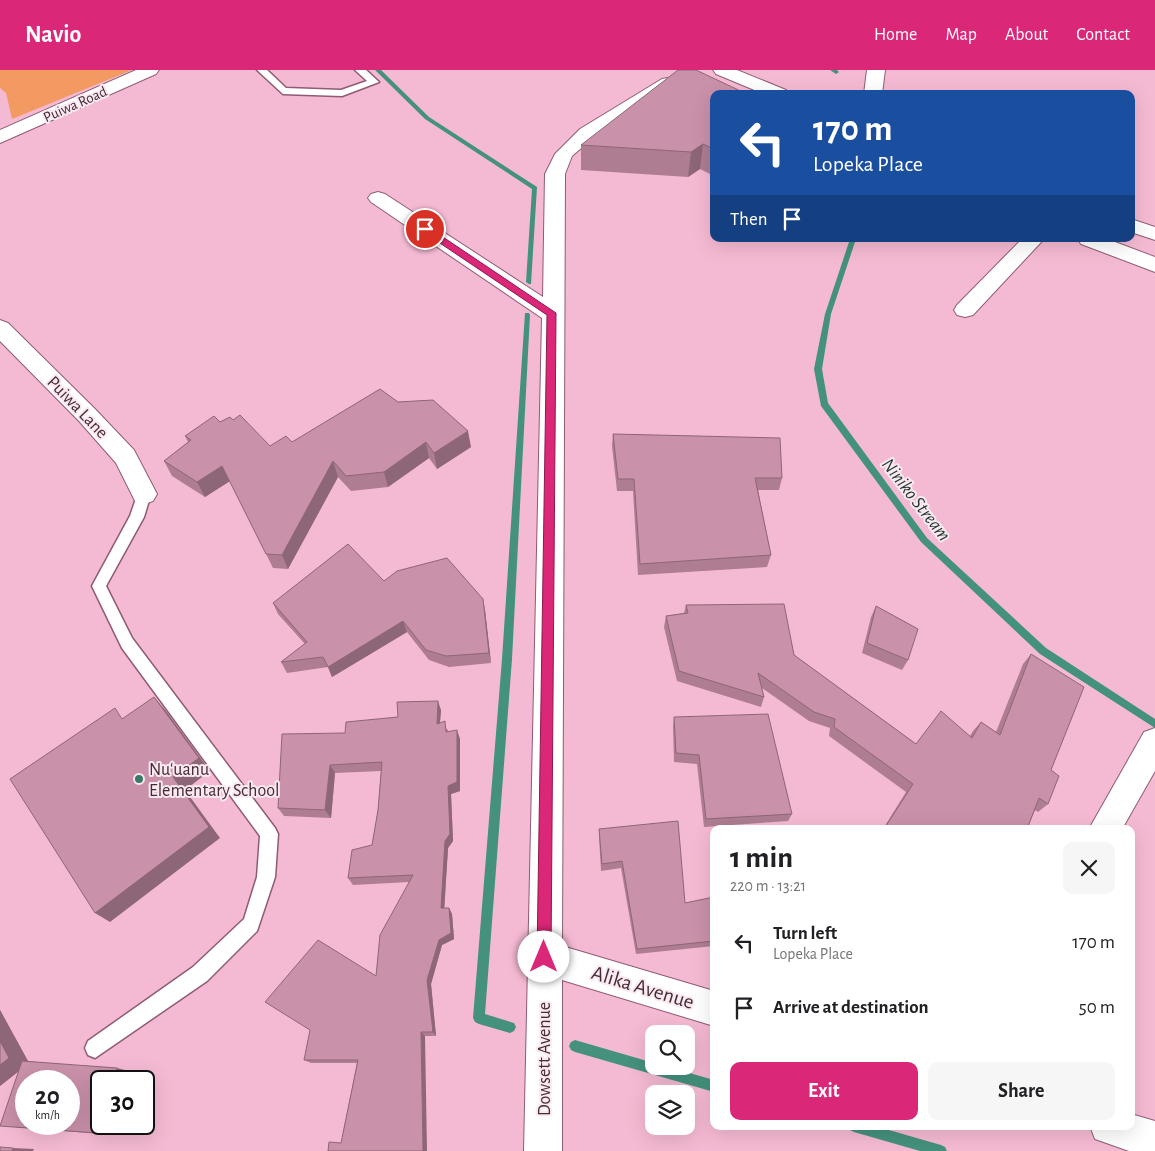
<!DOCTYPE html>
<meta charset="utf-8">
<style>
:root{--surface:#fff;--page:#f6f6f6;--text:#202124;--muted:#757577;--accent:#db2777}
body{margin:0;font-family:"Alegreya Sans",sans-serif;background:var(--page);color:var(--text);height:100vh;display:flex;flex-direction:column;font-size:19px;white-space:nowrap}
*{box-sizing:border-box;margin:0}
p{font-size:16px;color:var(--muted)}
.icon{flex:none;width:28px;height:28px;fill:none;stroke:currentColor;stroke-width:2;stroke-linecap:round;stroke-linejoin:round}
.map{position:relative;flex:1;overflow:hidden}
.sheet{position:absolute;left:710px;top:755px;width:425px;height:305px;display:flex;flex-direction:column;background:var(--surface);border-radius:10px;box-shadow:0 5px 20px #0002}
.sheet>*{flex:none}
.hud{position:absolute;left:710px;top:20px;width:425px;height:152px;border-radius:10px;box-shadow:0 5px 20px #0002;background:#1a4fa0;color:#fff;overflow:hidden}
.buttons{position:absolute;left:645px;top:955px;display:grid;gap:10px}
.buttons a{display:grid;place-items:center;width:50px;height:50px;border-radius:10px;background:var(--surface);box-shadow:0 5px 20px #0002;font-size:25px}
.speed{position:absolute;left:15px;top:1000px;display:flex;gap:10px;font-size:25px;font-weight:700;text-align:center}
.speed>*{display:grid;place-content:center;width:65px;height:65px;border-radius:50%;background:var(--surface);box-shadow:0 5px 20px #0002;line-height:1}
.speed small{font-size:12px;font-weight:400}
.speed .limit{border:2px solid #111;border-radius:8px;background:#fff;color:#111}
.pin{position:absolute;display:grid;place-items:center;width:42px;height:42px;color:#fff;margin:-21px;border:2px solid #fff;border-radius:50%;box-shadow:0 1px 5px #0007}
.me{position:absolute;width:55px;margin:-28px;rotate:0deg;stroke-linejoin:round;filter:drop-shadow(0 0 4px #0008)}
.turn{display:flex;align-items:center;gap:18px;height:105px;padding:0 20px;font-size:22px}
.turn .icon{width:65px;height:65px;stroke-width:2.5}
.turn b{display:block;font-size:35px;line-height:42px}
.then{display:flex;align-items:center;height:48px;padding:0 20px;background:#0003;gap:10px;font-size:19px}
.round{display:grid;place-items:center;flex:none;width:52px;height:52px;border-radius:10px;background:var(--page)}
.head{display:flex;align-items:center;justify-content:space-between;height:85px;padding:0 20px}
h1{font-size:30px;font-weight:600;line-height:38px}
.action{display:flex;gap:10px;margin-top:auto;padding:10px 20px}
.action a{flex:1;height:58px;border-radius:10px;background:var(--accent);color:#fff;font-size:20px;font-weight:600;line-height:58px;text-align:center}
.action a+a{background:var(--page);color:var(--text)}
ul{padding:0;list-style:none}
li{display:flex;align-items:center;gap:15px;height:65px;padding:0 20px}
li div{flex:1}
li b{display:block;font-size:19px}
li em{font-style:normal}
header{display:flex;align-items:center;gap:30px;box-sizing:border-box;height:70px;padding:0 25px;background:var(--accent);color:#fff}
header strong{font-size:24px}
nav{display:flex;gap:28px;margin-inline-start:auto;font-size:18px}
.map>svg:first-child{display:block}
.green{fill:#f39962}
.lines{fill:none;stroke-linecap:round;stroke-linejoin:round}
.stream{fill:#44917d;fill-rule:evenodd}
.lane-casing{stroke:#8f5b73;stroke-width:3}
.street-casing{stroke:#8f5b73;stroke-width:2}
.highway-casing{stroke:#8f5b73;stroke-width:2}
.lane{fill:#fff;fill-rule:evenodd}
.street{fill:#fff;fill-rule:evenodd}
.highway{fill:#fff;fill-rule:evenodd}
.wall{fill:#ae7d92}
.shaded-wall{fill:#8d6677}
.building{fill:#ca91aa;stroke:#8d6677;fill-rule:evenodd}
.route{fill:#db2777;stroke:#8e194d}
.poi-dot{fill:#397865;stroke:#fbe8f0;stroke-width:2}
.labels{text-anchor:middle;stroke-width:4;stroke-linejoin:round;paint-order:stroke}
.far-street-label{font-size:15px;fill:#432c36;stroke:#fbe8f0}
.street-label{font-size:18px;fill:#432c36;stroke:#fbe8f0}
.poi-label{font-size:18px;fill:#432c36;stroke:#fbe8f0;text-anchor:start}
.water-label{font-size:19px;font-style:italic;fill:#1f3931;stroke:#fbe8f0}
.near-street-label{font-size:21px;fill:#432c36;stroke:#fbe8f0}
</style>
<header>
<strong>Navio</strong>
<nav><a>Home</a><a>Map</a><a>About</a><a>Contact</a></nav>
</header>
<div class="map">
<svg width="1155" height="1081" viewBox="0 0 1155 1081">
<rect width="100%" height="100%" fill="#f5bad3"/>
<!-- green -->
<polygon class="green" points="0,0 132,0 12,49 6,23 0,18"/>
<g class="lines">
<!-- stream -->
<g class="stream">
<polygon points="375,0 381,0 429,47 537,117 531,214 529,214 526,212 532,119 425,49"/>
<polygon points="830,0 837,0 839,2 836,4"/>
<polygon points="850,169 856,169 831,244 822,299 828,333 927,468 1046,578 1155,649 1155,658 1040,584 921,472 821,336 814,299 825,244"/>
<polygon points="525,243 529,243 530,245 512,589 485,944 514,953 516,957 514,961 510,963 479,954 475,952 473,948 502,589"/>
<polygon points="575,970 654,993 654,996 665,996 714,1010 714,1022 575,982 571,980 569,976 571,972"/>
<polygon points="848,1056 875,1056 941,1075 945,1077 947,1081 920,1081 854,1062 850,1060"/>
</g>
<defs>
<g id="lane">
<polygon points="257,0 267,0 286,18 341,20 367,11 355,0 366,0 379,12 342,26 283,24"/>
<polygon points="144,419 149,420 151,424 144,447 106,516 132,568 275,758 278,764 275,807 257,861 207,911 95,988 88,985 85,978 88,971 193,897 244,849 257,807 260,766 122,578 92,516 130,446 139,420"/>
</g>
<g id="street">
<polygon points="136,0 159,0 156,4 0,73 0,60"/>
<polygon points="867,0 885,0 882,24 864,24"/>
<polygon points="668,8 674,9 677,13 674,17 594,67 572,86 565,104 562,876 714,921 714,956 562,910 562,1081 524,1081 542,248 371,132 368,128 371,124 378,122 385,124 543,227 545,104 555,84 580,59 662,9"/>
<polygon points="1022,169 1044,169 973,245 965,247 957,245 954,240 957,235"/>
<polygon points="0,250 8,253 95,339 134,380 157,424 153,431 144,434 135,431 116,393 79,351 0,271"/>
<polygon points="1155,658 1155,701 1122,759 1089,759 1144,662"/>
<polygon points="1131,1044 1155,1051 1155,1081 1129,1081 1095,1069 1090,1056 1131,1056"/>
</g>
<g id="highway">
<polygon points="713,0 737,0 786,20 789,24 764,24 716,4"/>
<polygon points="1131,149 1155,157 1155,170 1131,162"/>
<polygon points="1078,169 1107,169 1155,187 1155,202 1081,174"/>
</g>
</defs>
<!-- lane casing -->
<use href="#lane" class="lane-casing"/>
<!-- street casing -->
<use href="#street" class="street-casing"/>
<!-- highway casing -->
<use href="#highway" class="highway-casing"/>
<!-- lane -->
<use href="#lane" class="lane"/>
<!-- street -->
<use href="#street" class="street"/>
<!-- highway -->
<use href="#highway" class="highway"/>
</g>
<!-- wall -->
<g class="wall">
<polygon points="714,24 714,106 700,99 688,107 581,100 581,75"/>
<polygon points="398,332 471,377 437,399 429,388 388,417 351,421 338,407 288,499 273,498 230,411 205,427 172,406 164,391 188,372 185,366 220,352 233,350 270,376 292,372"/>
<polygon points="613,364 782,408 779,420 758,420 771,485 767,497 638,505 633,421 617,421 612,376"/>
<polygon points="384,511 485,540 491,593 449,597 429,590 407,562 332,607 328,597 287,603 281,592 305,574 278,544 273,533"/>
<polygon points="686,535 794,585 916,674 970,666 973,661 981,652 996,662 1023,594 1031,584 1051,700 1048,734 1038,742 1035,740 1027,759 883,759 906,722 829,666 830,658 809,651 762,618 764,627 761,637 677,611 664,557 666,546 684,543"/>
<polygon points="876,536 908,590 902,600 862,583 871,547"/>
<polygon points="441,640 440,653 448,660 448,662 460,669 460,721 451,724 453,771 448,778 444,838 449,838 452,844 454,869 442,875 431,914 436,966 425,966 341,1073 357,993 311,993 304,990 376,906 409,812 353,815 348,808 372,775 378,740 381,701 335,703 331,748 284,746 278,738 345,663 398,647"/>
<polygon points="674,647 792,744 788,751 704,757 697,694 674,692 673,656"/>
<polygon points="599,759 685,833 714,827 714,876 636,884 621,798 601,801 599,766"/>
<polygon points="0,940 28,991 133,1002 130,1011 101,1011 101,1054 118,1054 114,1065 0,1056 19,1001 0,1016"/>
</g>
<!-- shaded-wall -->
<g class="shaded-wall">
<polygon points="703,74 700,99 688,107 691,82"/>
<polygon points="468,361 471,377 437,399 434,383"/>
<polygon points="426,372 429,388 388,417 384,402"/>
<polygon points="333,391 338,407 288,499 282,485"/>
<polygon points="222,396 230,411 205,427 197,412"/>
<polygon points="483,529 485,540 491,593 489,583"/>
<polygon points="403,551 407,562 332,607 328,597"/>
<polygon points="154,627 166,641 210,701 185,720 220,768 110,852 95,843"/>
<polygon points="438,631 441,640 439,663 437,654"/>
<polygon points="457,660 460,669 460,721 451,724 453,771 448,778 444,844 441,838 448,716"/>
<polygon points="330,695 335,703 331,748 325,740"/>
<polygon points="449,838 452,844 454,869 442,875 431,914 436,966 433,962 427,910"/>
<polygon points="0,940 29,993 0,1016"/>
<polygon points="421,962 425,966 427,1081 423,1081"/>
<polygon points="117,998 133,1002 130,1011 113,1011"/>
<polygon points="101,1048 101,1054 118,1054 114,1065 97,1063"/>
<polygon points="13,1078 34,1079 33,1081 12,1081"/>
</g>
<!-- building -->
<g class="building">
<polygon points="678,0 696,0 747,24 714,24 714,79 703,74 691,82 581,75"/>
<polygon points="380,319 398,332 433,330 468,361 434,383 426,372 384,402 346,406 333,391 282,485 266,484 222,396 197,412 164,391 191,370 185,366 214,346 220,352 230,347 233,350 240,345 270,376 286,366 292,372"/>
<polygon points="613,364 780,368 782,408 755,408 771,485 640,494 634,409 618,409"/>
<polygon points="348,474 384,511 397,501 447,488 483,529 489,583 446,586 426,580 403,551 328,597 323,587 281,592 307,572 273,533"/>
<polygon points="784,534 794,585 916,674 941,641 972,668 981,652 1000,665 1031,584 1084,617 1051,700 1059,706 1048,734 1039,728 1027,759 884,759 913,714 834,657 835,649 814,642 758,603 764,627 679,601 666,546 688,543 686,535"/>
<polygon points="876,536 918,559 908,590 867,573"/>
<polygon points="154,627 199,688 173,707 209,757 95,843 10,709 115,638 122,649"/>
<polygon points="438,631 437,654 445,651 446,662 457,660 457,712 448,716 450,764 445,771 441,838 449,838 451,863 439,870 427,910 433,962 421,962 423,1081 328,1081 329,1072 341,1073 358,990 304,990 310,960 265,932 318,870 376,906 380,865 413,805 348,808 352,780 372,775 378,740 382,692 330,695 325,740 278,738 282,664 345,663 346,652 398,647 397,632"/>
<polygon points="768,644 792,744 706,749 699,685 676,683 674,647"/>
<polygon points="678,751 685,833 714,827 714,871 637,879 622,791 602,794 599,759"/>
<polygon points="0,971 9,988 0,995"/>
<path d="M22,991l95,7 -4,13h-12v37l-4,15 -97,-7zM26,1011h43v43h-43z"/>
<polygon points="0,1077 13,1078 12,1081 0,1081"/>
</g>
<!-- route -->
<polygon class="route" points="422,157 428,157 556,243 551,887 549,892 544,894 539,892 537,887 547,245 422,161"/>
<!-- markers -->
<circle class="poi-dot" cx="139" cy="709" r="5"/>
<g class="labels">
<!-- far-street labels -->
<g class="far-street-label">
<text transform="translate(75 34) rotate(-24)" y="5">Puiwa Road</text>
</g>
<!-- street labels -->
<g class="street-label">
<text transform="translate(78 337) rotate(46)" y="6">Puiwa Lane</text>
<text transform="translate(544 989) rotate(-90)" y="6">Dowsett Avenue</text>
</g>
<!-- poi labels -->
<g class="poi-label">
<text x="149" y="705">Nuʻuanu<tspan x="149" dy="21">Elementary School</tspan></text>
</g>
<!-- water labels -->
<g class="water-label">
<text transform="translate(917 429) rotate(52)" y="7">Niniko Stream</text>
</g>
<!-- near-street labels -->
<g class="near-street-label">
<text transform="translate(643 917) rotate(17)" y="7">Alika Avenue</text>
</g>
</g>
</svg>
<div class="buttons">
<a><svg class="icon" aria-label="search" viewBox="0 0 24 24"><circle cx="10" cy="10" r="6"/><path d="M15 15l6 6"/></svg></a>
<a><svg class="icon" aria-label="layers" viewBox="0 0 24 24"><path d="M12 4l9 5-9 5-9-5zM3 14l9 5 9-5"/></svg></a>
</div>
<div class="speed"><div>20<small>km/h</small></div><div class="limit">30</div></div>
<div class="pin" style="left:425px;top:159px;background:#d93025"><svg class="icon" aria-label="arrive" viewBox="0 0 24 24"><path d="M6 21V4h12l-3 4 3 4H6"/></svg></div>
<svg class="me" style="left:544px;top:887px" viewBox="-20 -20 40 40"><circle r="19" fill="#fff"/><path d="M0-13L10 11 0 6-10 11z" fill="#db2777"/></svg>
<div class="hud">
<div class="turn"><svg class="icon" aria-label="left" viewBox="0 0 24 24"><path d="M17 20v-9H6M10 6l-5 5 5 5"/></svg><div><b>170 m</b>Lopeka Place</div></div>
<div class="then">Then<svg class="icon" aria-label="arrive" viewBox="0 0 24 24"><path d="M6 21V4h12l-3 4 3 4H6"/></svg></div>
</div>
<section class="sheet">
<div class="head"><div><h1>1 min</h1><p>220 m · 13:21</p></div><a class="round"><svg class="icon" aria-label="close" viewBox="0 0 24 24"><path d="M6 6l12 12M18 6L6 18"/></svg></a></div>
<ul>
<li><svg class="icon" aria-label="left" viewBox="0 0 24 24"><path d="M17 20v-9H6M10 6l-5 5 5 5"/></svg><div><b>Turn left</b><p>Lopeka Place</p></div><em>170 m</em></li>
<li><svg class="icon" aria-label="arrive" viewBox="0 0 24 24"><path d="M6 21V4h12l-3 4 3 4H6"/></svg><div><b>Arrive at destination</b></div><em>50 m</em></li>
</ul>
<div class="action"><a>Exit</a><a>Share</a></div>
</section>
</div>
